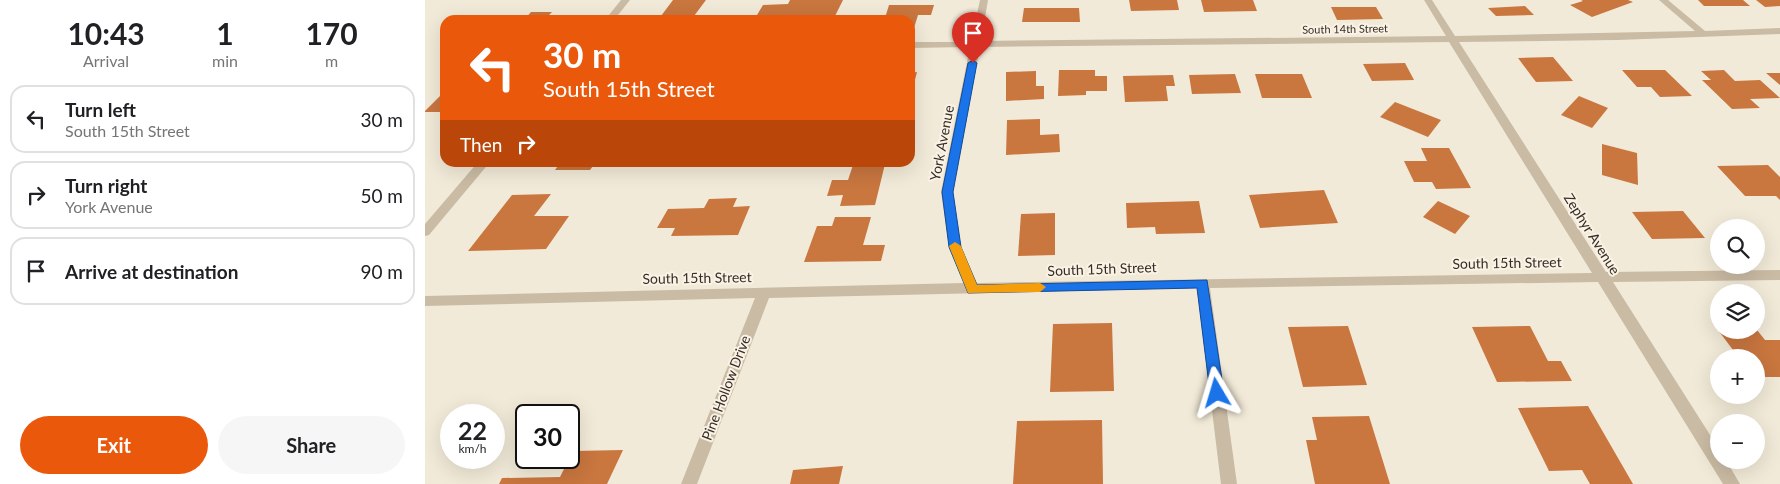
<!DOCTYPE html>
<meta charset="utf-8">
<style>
:root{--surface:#fff;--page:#f6f6f6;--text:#202124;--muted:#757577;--line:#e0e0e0;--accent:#ea580c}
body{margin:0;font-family:Lato,sans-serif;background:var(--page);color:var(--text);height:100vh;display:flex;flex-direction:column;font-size:19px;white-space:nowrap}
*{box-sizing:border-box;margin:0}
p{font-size:16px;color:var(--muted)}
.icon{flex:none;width:28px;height:28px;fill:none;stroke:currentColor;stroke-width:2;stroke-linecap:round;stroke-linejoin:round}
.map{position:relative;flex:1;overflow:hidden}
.drawer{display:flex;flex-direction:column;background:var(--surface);width:425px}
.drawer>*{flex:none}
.banner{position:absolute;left:15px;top:15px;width:475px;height:152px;border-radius:15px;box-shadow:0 5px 20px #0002;background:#ea580c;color:#fff;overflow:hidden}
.fabs{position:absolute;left:1285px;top:219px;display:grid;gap:10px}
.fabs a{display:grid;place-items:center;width:55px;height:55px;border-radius:50%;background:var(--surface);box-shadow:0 5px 20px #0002;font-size:25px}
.speed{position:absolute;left:15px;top:404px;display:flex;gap:10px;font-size:25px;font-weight:700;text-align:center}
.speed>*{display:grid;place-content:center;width:65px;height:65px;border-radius:50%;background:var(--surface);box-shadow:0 5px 20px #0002;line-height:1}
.speed small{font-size:12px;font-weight:400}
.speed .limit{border:2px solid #111;border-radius:8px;background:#fff;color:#111}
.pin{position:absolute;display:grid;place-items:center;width:42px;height:42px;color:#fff;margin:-51px -21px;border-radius:50% 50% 50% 0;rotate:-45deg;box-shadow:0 0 5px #0007}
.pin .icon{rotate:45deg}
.me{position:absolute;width:55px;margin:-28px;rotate:353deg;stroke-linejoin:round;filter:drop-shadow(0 0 4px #0008)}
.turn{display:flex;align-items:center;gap:18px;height:105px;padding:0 20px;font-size:22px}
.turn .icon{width:65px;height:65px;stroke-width:2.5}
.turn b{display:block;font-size:35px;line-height:42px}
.then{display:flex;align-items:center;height:48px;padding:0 20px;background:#0003;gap:10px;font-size:19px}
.eta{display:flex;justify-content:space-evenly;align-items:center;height:85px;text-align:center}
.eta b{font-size:30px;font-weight:700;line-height:35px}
.action{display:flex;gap:10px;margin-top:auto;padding:10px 20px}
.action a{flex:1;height:58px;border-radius:30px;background:var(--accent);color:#fff;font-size:20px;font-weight:700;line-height:58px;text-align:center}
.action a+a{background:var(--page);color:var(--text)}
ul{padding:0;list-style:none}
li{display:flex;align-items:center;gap:15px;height:68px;margin:0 10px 8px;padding:0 10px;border:2px solid var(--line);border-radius:15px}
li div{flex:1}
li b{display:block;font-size:19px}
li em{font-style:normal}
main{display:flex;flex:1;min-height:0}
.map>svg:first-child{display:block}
.building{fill:#c9763f}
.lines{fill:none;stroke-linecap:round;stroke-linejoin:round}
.minor{fill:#cabba4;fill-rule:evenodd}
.route{fill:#1a73e8;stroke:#114b97}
.slow{fill:#f59e0b}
.labels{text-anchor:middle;stroke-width:4;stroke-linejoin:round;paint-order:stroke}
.far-street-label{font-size:11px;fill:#352d26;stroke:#faf3e5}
.street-label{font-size:14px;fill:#352d26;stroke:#faf3e5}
</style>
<main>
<section class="drawer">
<div class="eta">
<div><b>10:43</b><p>Arrival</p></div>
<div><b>1</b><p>min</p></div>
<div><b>170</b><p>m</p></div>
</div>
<ul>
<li><svg class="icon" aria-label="left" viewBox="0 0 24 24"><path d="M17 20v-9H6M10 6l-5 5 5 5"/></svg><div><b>Turn left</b><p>South 15th Street</p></div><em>30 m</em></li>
<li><svg class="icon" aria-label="right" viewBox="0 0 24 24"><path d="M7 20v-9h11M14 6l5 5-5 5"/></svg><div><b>Turn right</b><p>York Avenue</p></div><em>50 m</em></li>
<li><svg class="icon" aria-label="arrive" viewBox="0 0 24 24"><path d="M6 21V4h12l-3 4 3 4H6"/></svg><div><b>Arrive at destination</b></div><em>90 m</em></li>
</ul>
<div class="action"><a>Exit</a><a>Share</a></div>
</section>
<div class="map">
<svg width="1355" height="484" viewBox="0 0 1355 484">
<rect width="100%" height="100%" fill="#f2ead8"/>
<!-- building -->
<g class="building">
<polygon points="248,0 281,0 266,20 233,20"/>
<polygon points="365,0 418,0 410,16 384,16 382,20 329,20 338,5 363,4"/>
<polygon points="704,0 752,0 754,10 706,11"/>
<polygon points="776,0 828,0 832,11 779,12"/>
<polygon points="1156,0 1203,0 1208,2 1167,17 1145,5 1158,1"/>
<polygon points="1273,0 1318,0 1325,6 1279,6"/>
<polygon points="1331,0 1355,0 1355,6 1340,7"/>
<polygon points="464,5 509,5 506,15 493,15 489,28 485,28 485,20 447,20 448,18 460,18"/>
<polygon points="1100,6 1109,15 1071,16 1063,8"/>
<polygon points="906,7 951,7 958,19 912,20"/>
<polygon points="599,8 654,8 655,22 597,22"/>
<polygon points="106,12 127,12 121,18 140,18 138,20 99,20"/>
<polygon points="1128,57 1148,81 1111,82 1093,58"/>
<polygon points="980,63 989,80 947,81 938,64"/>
<polygon points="634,70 670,70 670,76 682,76 682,91 661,91 661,95 633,96"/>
<polygon points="1197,70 1240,70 1267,96 1235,97 1226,87 1212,87"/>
<polygon points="1299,70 1310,81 1335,80 1355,98 1325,99 1335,108 1307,109 1277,80 1286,80 1276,71"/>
<polygon points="611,71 611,86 619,86 619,99 581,101 581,72"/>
<polygon points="492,72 486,95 485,94 485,73"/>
<polygon points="1341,73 1355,73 1355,85"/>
<polygon points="810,74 816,93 767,94 764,75"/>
<polygon points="830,74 877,74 887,98 837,98"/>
<polygon points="748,75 750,86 741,86 743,101 700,102 698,76"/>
<polygon points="20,91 20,112 0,112 0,111"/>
<polygon points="1154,96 1183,108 1167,128 1136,115"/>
<polygon points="970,102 1016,120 1003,137 955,117"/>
<polygon points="615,119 615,135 634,134 635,152 581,155 582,120"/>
<polygon points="1177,144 1212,153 1213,185 1177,175"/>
<polygon points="996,148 1024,148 1046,188 1011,189 1007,182 989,182 979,161 1002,161"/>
<polygon points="136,162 171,162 165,170 130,170"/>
<polygon points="460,164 450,205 415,206 418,195 402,196 407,180 423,180 428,165"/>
<polygon points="1343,165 1355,177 1355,200 1351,196 1320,196 1292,166"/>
<polygon points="899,190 913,223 835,228 824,195"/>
<polygon points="126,194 109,216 144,216 121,249 43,251 87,195"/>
<polygon points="312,198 308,207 325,206 313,235 246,236 250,228 232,228 243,209 279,208 284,199"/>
<polygon points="774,201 780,233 731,234 730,227 702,228 701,203"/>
<polygon points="1013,201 1045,216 1030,234 998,217"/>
<polygon points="1258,211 1280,238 1227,239 1207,212"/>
<polygon points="630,213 630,255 593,256 596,214"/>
<polygon points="410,217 446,217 438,245 460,245 456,261 379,262 392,226 407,226"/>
<polygon points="687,323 689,391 625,392 628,324"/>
<polygon points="923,326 942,385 878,387 863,327"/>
<polygon points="1105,326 1123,361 1136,361 1147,381 1072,382 1047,327"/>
<polygon points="1290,326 1294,326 1294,330 1332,330 1340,340 1355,340 1355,377 1331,377 1331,358 1314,358"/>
<polygon points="1163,406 1208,484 1165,484 1157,470 1124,471 1093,408"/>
<polygon points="944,416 965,484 890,484 881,440 892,440 887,417"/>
<polygon points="677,420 678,484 588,484 592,421"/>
<polygon points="198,450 182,484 74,484 77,478 135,477 148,451"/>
<polygon points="418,466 414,484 365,484 368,470"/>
</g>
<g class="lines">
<!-- minor -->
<g class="minor">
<polygon points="196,0 205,0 189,20 180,20"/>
<path d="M555,0h8l-7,41 465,-5 -22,-36h8l23,36 240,-5 -36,-31h9l37,31 75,-3v6l-163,6 -158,2 147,230 174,-2v10l-167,2 106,167v11h7l14,24h-17l-125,-202 -388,6 27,196h-16l-24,-196 -428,10 -72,186h-16l74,-186 -330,8v-10l539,-13 -15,-36 -8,-55 29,-145 -60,1v-6h61zM1024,42l143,231 -615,10 -16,-36 -8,-55 27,-145z"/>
<polygon points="53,162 65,162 4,235 0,236 0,224"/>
</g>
</g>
<!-- route -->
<polygon class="route" points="548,60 552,63 528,192 536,247 552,285 782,280 799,393 797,397 787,397 785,393 772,288 543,293 524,247 517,192 543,63"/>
<!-- slow -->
<polygon class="slow" points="530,242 536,246 552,285 615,283 621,287 615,292 543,293 524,246"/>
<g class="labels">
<!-- far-street labels -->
<g class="far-street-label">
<text transform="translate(920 29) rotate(-1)" y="4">South 14th Street</text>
</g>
<!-- street labels -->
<g class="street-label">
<text transform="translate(517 143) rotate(-79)" y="5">York Avenue</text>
<text transform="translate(1167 234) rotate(58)" y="5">Zephyr Avenue</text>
<text transform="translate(1082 263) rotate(-1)" y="5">South 15th Street</text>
<text transform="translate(677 269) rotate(-2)" y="5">South 15th Street</text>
<text transform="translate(272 278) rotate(-1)" y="5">South 15th Street</text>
<text transform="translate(301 388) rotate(-69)" y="5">Pine Hollow Drive</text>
</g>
</g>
</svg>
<div class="fabs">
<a><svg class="icon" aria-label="search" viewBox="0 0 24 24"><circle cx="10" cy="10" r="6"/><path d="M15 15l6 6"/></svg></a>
<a><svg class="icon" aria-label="layers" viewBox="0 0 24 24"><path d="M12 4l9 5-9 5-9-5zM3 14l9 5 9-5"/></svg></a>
<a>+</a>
<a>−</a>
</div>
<div class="speed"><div>22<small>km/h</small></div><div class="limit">30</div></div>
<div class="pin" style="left:548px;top:63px;background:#d93025"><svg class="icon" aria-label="arrive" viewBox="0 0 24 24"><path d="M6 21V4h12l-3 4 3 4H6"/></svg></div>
<svg class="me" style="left:792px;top:393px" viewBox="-20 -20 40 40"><path d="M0-17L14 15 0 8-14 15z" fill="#1a73e8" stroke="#fff" stroke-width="4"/></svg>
<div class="banner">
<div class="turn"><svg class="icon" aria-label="left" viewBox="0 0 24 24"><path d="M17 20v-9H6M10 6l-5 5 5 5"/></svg><div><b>30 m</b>South 15th Street</div></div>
<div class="then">Then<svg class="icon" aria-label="right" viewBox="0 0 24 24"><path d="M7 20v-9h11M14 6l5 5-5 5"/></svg></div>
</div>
</div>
</main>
